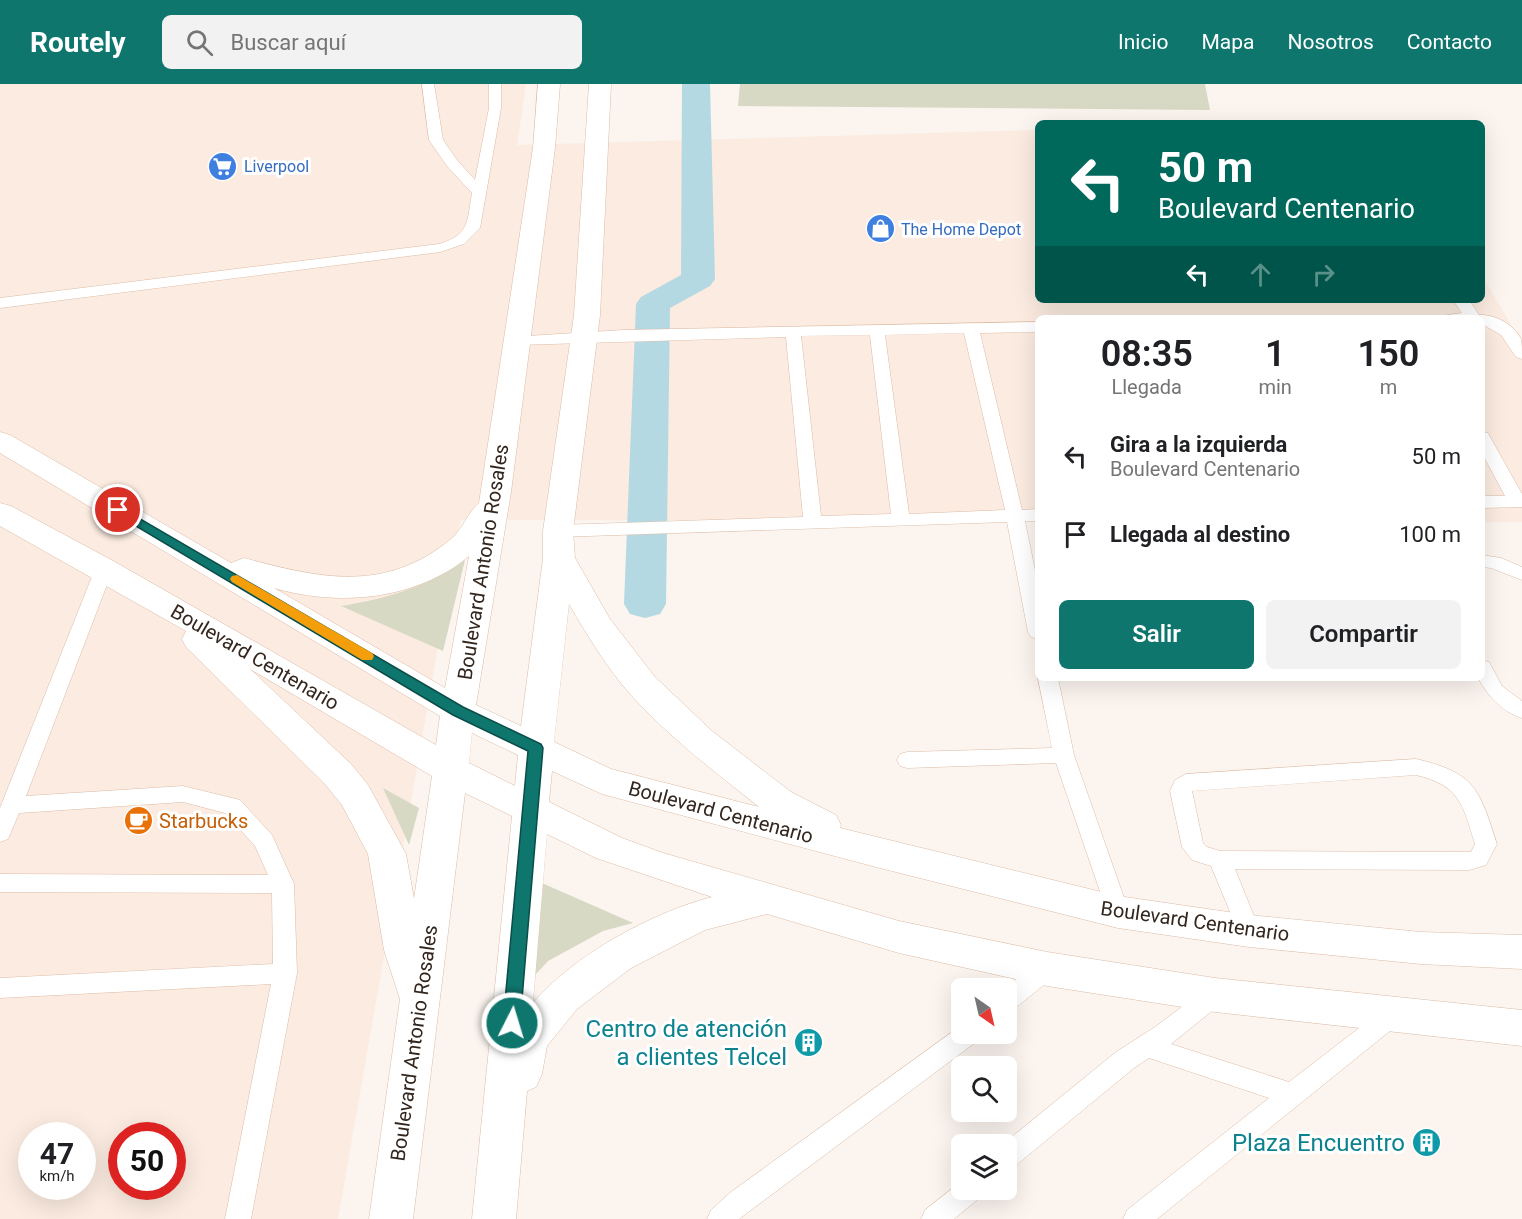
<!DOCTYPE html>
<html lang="es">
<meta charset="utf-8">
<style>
:root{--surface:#fff;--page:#f2f2f2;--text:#202124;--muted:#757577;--accent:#0f766e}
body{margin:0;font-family:Roboto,sans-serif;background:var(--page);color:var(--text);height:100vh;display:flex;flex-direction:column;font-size:22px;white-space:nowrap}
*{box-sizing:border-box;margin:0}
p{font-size:20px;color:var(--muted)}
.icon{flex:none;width:33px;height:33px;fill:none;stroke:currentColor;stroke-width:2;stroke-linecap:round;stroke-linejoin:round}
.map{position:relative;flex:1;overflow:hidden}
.panel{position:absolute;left:1035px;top:231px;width:450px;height:366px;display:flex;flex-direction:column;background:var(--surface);border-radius:9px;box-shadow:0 6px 24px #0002}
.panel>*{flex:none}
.hud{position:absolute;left:1035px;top:36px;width:450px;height:183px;border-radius:9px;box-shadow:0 6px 24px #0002;background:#00695c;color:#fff;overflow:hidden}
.needle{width:39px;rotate:146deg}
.controls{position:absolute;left:951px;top:894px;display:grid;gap:12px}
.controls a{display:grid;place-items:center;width:66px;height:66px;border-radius:9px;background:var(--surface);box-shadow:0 6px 24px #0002;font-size:30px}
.speed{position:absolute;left:18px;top:1038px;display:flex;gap:12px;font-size:30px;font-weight:700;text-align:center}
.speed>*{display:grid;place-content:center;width:78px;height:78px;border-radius:50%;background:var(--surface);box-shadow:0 6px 24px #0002;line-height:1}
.speed small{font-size:15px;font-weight:400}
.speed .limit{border:9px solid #d22;background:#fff;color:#111}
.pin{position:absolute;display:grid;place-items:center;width:51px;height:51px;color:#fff;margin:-26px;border:3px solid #fff;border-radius:50%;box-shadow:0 2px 6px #0007}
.me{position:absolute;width:66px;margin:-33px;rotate:5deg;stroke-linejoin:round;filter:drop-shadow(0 0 4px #0008)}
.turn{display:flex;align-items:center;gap:21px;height:126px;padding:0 24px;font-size:27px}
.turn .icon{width:78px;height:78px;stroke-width:2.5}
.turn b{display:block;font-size:42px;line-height:51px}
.lanes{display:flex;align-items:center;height:57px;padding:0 24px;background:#0003;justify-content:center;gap:30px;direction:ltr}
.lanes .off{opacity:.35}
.eta{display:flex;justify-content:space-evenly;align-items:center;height:102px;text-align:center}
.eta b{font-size:36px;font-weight:600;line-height:42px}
.cta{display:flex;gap:12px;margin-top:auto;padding:12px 24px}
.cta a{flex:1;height:69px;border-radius:9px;background:var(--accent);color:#fff;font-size:24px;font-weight:600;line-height:69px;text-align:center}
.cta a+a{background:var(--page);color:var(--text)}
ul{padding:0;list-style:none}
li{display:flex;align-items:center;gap:18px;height:78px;padding:0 24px}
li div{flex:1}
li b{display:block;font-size:22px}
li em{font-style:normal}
header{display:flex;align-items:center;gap:36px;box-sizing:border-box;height:84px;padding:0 30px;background:var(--accent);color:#fff}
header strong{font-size:28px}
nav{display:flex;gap:33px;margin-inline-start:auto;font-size:21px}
.search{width:420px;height:54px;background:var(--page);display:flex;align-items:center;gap:15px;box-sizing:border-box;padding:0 21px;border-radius:9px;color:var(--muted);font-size:22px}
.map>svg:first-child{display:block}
.built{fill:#fbebe0;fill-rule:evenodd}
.green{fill:#d8d9c4}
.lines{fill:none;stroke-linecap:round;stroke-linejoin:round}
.canal{fill:#b5d9e2;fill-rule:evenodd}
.lane-casing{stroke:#ddbca6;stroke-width:1}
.secondary-casing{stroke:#ddbca6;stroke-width:1}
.lane{fill:#fff;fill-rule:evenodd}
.secondary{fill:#fff;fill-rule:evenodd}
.route{fill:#0f766e;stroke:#0a4d48;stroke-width:1.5}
.slow{fill:#f59e0b}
.labels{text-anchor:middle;stroke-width:6;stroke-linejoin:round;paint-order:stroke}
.far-shop-label{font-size:16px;fill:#366cbe;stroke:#fff;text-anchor:start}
.street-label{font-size:20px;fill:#33261e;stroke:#fff}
.food-label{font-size:20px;fill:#c56008;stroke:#fff;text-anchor:start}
.near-culture-label{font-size:24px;fill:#0d838f;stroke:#fff;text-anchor:end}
</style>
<header>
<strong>Routely</strong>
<div class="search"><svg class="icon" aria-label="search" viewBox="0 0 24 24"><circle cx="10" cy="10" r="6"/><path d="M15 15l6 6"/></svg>Buscar aquí</div>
<nav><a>Inicio</a><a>Mapa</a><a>Nosotros</a><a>Contacto</a></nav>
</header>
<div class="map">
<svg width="1522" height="1135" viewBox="0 0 1522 1135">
<rect width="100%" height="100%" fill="#fbf4ef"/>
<!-- built -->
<path class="built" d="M0,0h526l-9,61 521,-15v170h444v-24l40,67v179h-40v-204h-444v203l-578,-1 -122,699h-338zM32,1052h50v50h-50zM122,1052h50v50h-50z"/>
<!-- green -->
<g class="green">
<polygon points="740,0 1205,0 1210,26 738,22"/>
<path d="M465,476l-22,91 -102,-45c44,-7 87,-19 124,-46z"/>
<polygon points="383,704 419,724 409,761"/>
<polygon points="535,796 633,839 603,847 548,877 523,904"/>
</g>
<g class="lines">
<!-- canal -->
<polygon class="canal" points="682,0 710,0 715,195 710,202 670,224 666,520 660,530 645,534 630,530 624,520 636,220 641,213 681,191"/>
<defs>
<g id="lane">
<path d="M422,0h12l9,56 14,20 18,20 14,-72v-24h12v24l-21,120 -16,16 -24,8 -440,56v-10l439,-54c31,-9 28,-23 33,-51l-25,-27 -18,-26z"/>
<path d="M1453,216h16l10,15c15,-1 35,9 42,24 1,5 1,14 1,20l-6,-2 -15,-22 -19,-11v-6h-38l3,-3 15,-2z"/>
<path d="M1038,238v10l-58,1 42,177 16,-1v12h-13l13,64v54l-7,-2 -3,-5 -21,-110 -449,15 -6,-2 -3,-4 3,-4 6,-2 245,-8 -17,-180 -269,8 -6,-2 -2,-3 2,-3 113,-7zM964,249l41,177 -96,4 -24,-179zM870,251l21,179 -70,2 -20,-180z"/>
<polygon points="1482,348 1488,349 1490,353 1522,410 1522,423 1482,424 1482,412 1505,412 1482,369"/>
<polygon points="1482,471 1501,474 1522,483 1522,496 1491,484 1482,483"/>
<polygon points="104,479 111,481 113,485 26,712 183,702 240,716 272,751 294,800 297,889 251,1135 225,1135 271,900 0,914 0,894 273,880 272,809 0,808 0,790 268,791 255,762 225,729 183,718 19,729 8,755 0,758 0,724 95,485 97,481"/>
<path d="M1482,576l7,2 13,24 20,15v17c-20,-6 -34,-22 -44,-40h4z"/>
<polygon points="1038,594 1058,594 1074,671 1129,828 1126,835 1118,837 1110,835 1107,828 1056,679 907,684 900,682 897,676 900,670 907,668 1052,664"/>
<path d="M1416,675c60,14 63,30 81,85l-11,21 -17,5 -234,-1 25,62 -3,7 -8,3 -8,-3 -30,-72 -19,-6 -10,-13 -12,-56 5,-11 11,-6zM1416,691c44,10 47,30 59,69l-4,8 -251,-1 -13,-4 -4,-4 -11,-52z"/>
<polygon points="1047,875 1055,878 1059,885 1055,892 1014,925 1006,928 1005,904 1039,878"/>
<polygon points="1215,901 1223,904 1227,911 1223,918 1171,960 1289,998 1385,924 1393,921 1401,924 1405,931 1401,938 1157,1135 1123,1135 1127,1126 1269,1014 1149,974 1134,984 1015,1082 1006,1086 1006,1060 1003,1060 1116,968 1155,943 1207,904"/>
<polygon points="962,941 962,950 979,950 976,958 739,1135 707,1135 711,1126 731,1108"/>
<polygon points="962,1097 962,1106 982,1106 978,1115 954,1135 921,1135 925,1126"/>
</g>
<path id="secondary" d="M538,0h22l-5,64 -44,344 -35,213 45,21 22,-168v-27l31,-216 15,-231h22l-11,231 -27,216 2,27 35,61 45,58 57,54 79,61 45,23 5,10 -1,3 278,68 131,19 172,17 101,3v34l-101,-5 -172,-17 -131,-19 -242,-61 -274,-73 -50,-23 -3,31 73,36 41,15 236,68 148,31 168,26 307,32v36l-307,-34 -168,-26 -148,-33 -132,-39 -62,16 -74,38 -54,41 -30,37 -5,28 -6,13 -9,4 -11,128h-44l40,-403 -47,-23 -52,426h-44l31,-220 -16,-49 -16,-96 -26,-49 -17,-21 -139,-137 -4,-8 4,-8 -186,-105v-23l11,3 104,56 321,183 4,-29 -440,-263v-21l10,3 221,128 13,-5c75,20 141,36 207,-19 12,-10 17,-27 28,-36l54,-355zM469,472l-24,132 -171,-100c66,19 142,12 195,-32zM569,520c18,31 38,64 62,91 38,42 84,77 128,112l-148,-38 -57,-27zM250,585l182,107 -18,123 -8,-45 -38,-69 -17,-21zM472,649l46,22 -3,31 -46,-23zM547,750l49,24 116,39c-61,16 -138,58 -179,106z"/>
</defs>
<!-- lane casing -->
<use href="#lane" class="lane-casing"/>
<!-- secondary casing -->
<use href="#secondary" class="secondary-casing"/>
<!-- lane -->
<use href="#lane" class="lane"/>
<!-- secondary -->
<use href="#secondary" class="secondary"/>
</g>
<!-- route -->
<polygon class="route" points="118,422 463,623 541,660 543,664 520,939 517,945 512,947 506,945 503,939 528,667 453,631 114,429 112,426 114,423"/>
<!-- slow -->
<polygon class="slow" points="237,491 372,569 374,572 372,576 362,576 232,498 230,495 232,492"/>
<!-- icons -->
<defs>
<symbol id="supermarket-disc" viewBox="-11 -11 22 22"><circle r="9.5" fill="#3f7fe0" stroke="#fff"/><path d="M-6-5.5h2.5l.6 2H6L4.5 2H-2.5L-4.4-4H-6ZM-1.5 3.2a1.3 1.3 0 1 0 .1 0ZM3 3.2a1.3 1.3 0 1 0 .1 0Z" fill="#fff"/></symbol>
<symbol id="shop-disc" viewBox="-11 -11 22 22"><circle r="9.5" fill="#3f7fe0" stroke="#fff"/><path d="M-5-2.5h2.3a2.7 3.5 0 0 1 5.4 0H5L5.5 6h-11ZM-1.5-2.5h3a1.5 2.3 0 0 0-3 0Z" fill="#fff"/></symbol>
<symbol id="cafe-disc" viewBox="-11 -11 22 22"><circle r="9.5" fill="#e8710a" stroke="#fff"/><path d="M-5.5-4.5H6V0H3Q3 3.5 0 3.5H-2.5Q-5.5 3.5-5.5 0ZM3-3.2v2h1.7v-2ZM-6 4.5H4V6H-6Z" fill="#fff"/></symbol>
<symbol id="building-disc" viewBox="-11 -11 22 22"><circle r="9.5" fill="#0f9aa8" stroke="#fff"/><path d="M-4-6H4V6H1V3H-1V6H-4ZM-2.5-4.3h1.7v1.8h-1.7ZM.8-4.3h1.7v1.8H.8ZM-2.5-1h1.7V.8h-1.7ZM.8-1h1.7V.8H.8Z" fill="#fff"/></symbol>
</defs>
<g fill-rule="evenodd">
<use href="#supermarket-disc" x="206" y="66" width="33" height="33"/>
<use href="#shop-disc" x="864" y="128" width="33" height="33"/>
<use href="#cafe-disc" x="122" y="720" width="33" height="33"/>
<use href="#building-disc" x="792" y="942" width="33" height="33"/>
<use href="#building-disc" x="1410" y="1042" width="33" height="33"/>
</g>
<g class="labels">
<!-- far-shop labels -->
<g class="far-shop-label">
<text x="244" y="88">Liverpool</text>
<text x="901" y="151">The Home Depot</text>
</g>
<!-- street labels -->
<g class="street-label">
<text transform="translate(483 478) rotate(-81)" y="7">Boulevard Antonio Rosales</text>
<text transform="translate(255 573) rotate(30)" y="7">Boulevard Centenario</text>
<text transform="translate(721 728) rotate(15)" y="7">Boulevard Centenario</text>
<text transform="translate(1195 837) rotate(8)" y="7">Boulevard Centenario</text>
<text transform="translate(414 959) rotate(-82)" y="7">Boulevard Antonio Rosales</text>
</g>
<!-- food labels -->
<g class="food-label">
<text x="159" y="744">Starbucks</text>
</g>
<!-- near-culture labels -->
<g class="near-culture-label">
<text x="787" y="953">Centro de atención<tspan x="787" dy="28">a clientes Telcel</tspan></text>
<text x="1405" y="1067">Plaza Encuentro</text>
</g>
</g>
</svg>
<div class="controls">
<a><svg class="needle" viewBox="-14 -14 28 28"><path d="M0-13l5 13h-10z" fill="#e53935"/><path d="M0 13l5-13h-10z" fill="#757577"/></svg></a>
<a><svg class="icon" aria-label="search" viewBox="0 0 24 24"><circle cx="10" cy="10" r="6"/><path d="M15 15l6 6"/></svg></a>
<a><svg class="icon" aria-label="layers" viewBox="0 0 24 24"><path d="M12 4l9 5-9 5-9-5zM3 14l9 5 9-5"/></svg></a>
</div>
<div class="speed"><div>47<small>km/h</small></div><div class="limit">50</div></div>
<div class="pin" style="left:118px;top:426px;background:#d93025"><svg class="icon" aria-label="arrive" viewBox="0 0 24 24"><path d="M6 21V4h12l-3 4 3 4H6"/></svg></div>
<svg class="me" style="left:512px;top:939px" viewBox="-20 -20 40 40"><circle r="17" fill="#0f766e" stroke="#fff" stroke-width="3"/><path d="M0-11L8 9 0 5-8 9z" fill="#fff"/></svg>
<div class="hud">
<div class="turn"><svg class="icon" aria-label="left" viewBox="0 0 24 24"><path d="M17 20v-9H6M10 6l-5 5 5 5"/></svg><div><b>50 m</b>Boulevard Centenario</div></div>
<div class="lanes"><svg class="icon" aria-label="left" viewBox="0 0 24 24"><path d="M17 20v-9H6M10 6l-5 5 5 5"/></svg><svg class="icon off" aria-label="ahead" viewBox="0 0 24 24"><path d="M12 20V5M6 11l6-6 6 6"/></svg><svg class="icon off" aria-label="right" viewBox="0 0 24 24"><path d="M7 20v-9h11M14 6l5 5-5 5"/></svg></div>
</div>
<section class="panel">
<div class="eta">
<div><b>08:35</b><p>Llegada</p></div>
<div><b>1</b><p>min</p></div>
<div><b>150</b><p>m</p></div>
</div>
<ul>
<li><svg class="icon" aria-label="left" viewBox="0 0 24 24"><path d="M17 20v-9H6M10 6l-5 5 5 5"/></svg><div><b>Gira a la izquierda</b><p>Boulevard Centenario</p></div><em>50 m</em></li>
<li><svg class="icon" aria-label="arrive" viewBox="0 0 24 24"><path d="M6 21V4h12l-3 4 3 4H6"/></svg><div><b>Llegada al destino</b></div><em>100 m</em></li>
</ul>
<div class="cta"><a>Salir</a><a>Compartir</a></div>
</section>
</div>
